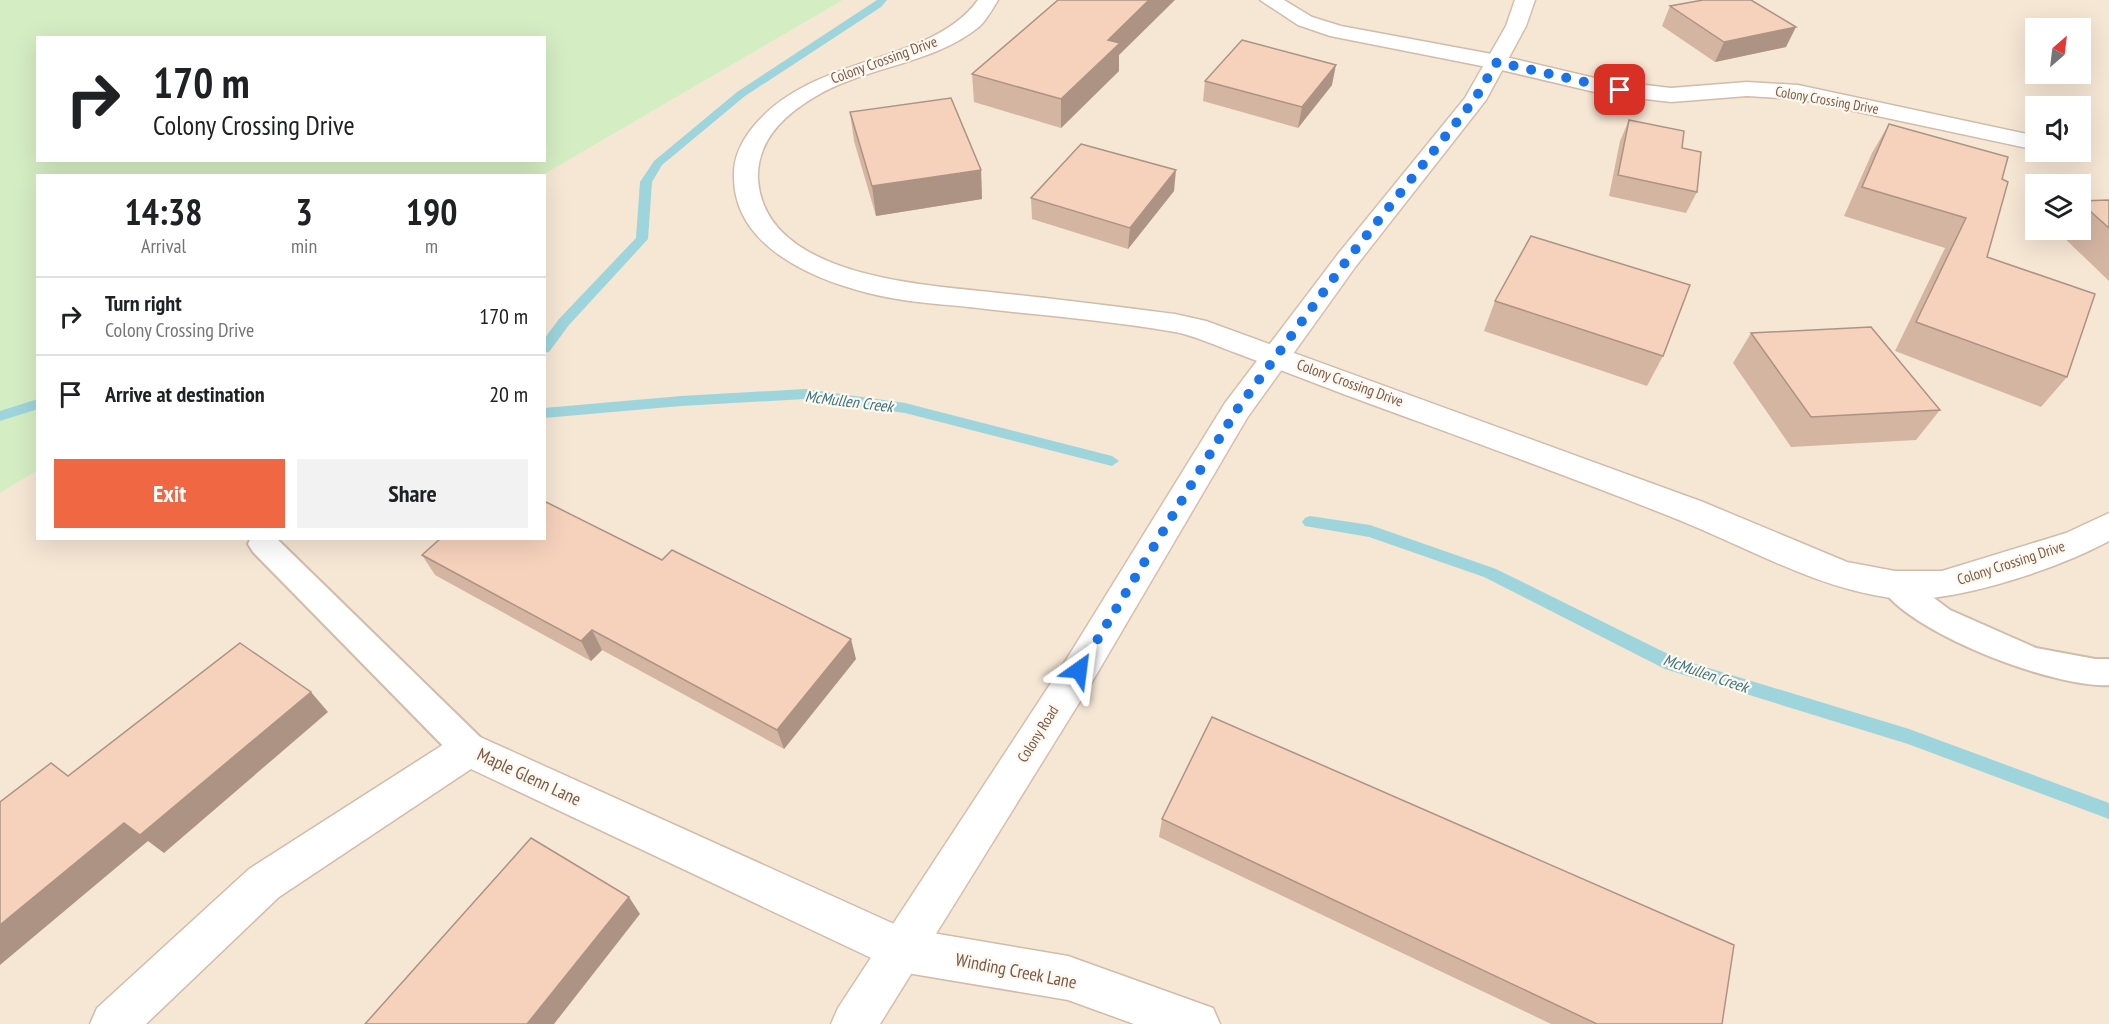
<!DOCTYPE html>
<style>
:root{--surface:#fff;--page:#f2f2f2;--text:#202124;--muted:#757577;--line:#e0e0e0;--accent:#f06743}
body{margin:0;font-family:"PT Sans Narrow",sans-serif;background:var(--page);color:var(--text);height:100vh;display:flex;flex-direction:column;font-size:22px;white-space:nowrap}
*{box-sizing:border-box;margin:0}
p{font-size:20px;color:var(--muted)}
.icon{flex:none;width:33px;height:33px;fill:none;stroke:currentColor;stroke-width:2;stroke-linecap:round;stroke-linejoin:round}
.map{position:relative;flex:1;overflow:hidden}
.side{position:absolute;left:36px;top:174px;width:510px;height:366px;display:flex;flex-direction:column;background:var(--surface);border-radius:0px;box-shadow:0 6px 24px #0002}
.side>*{flex:none}
.guide{position:absolute;left:36px;top:36px;width:510px;height:126px;border-radius:0px;box-shadow:0 6px 24px #0002;background:#fff;color:var(--text);overflow:hidden}
.needle{width:39px;rotate:28deg}
.buttons{position:absolute;left:2025px;top:18px;display:grid;gap:12px}
.buttons a{display:grid;place-items:center;width:66px;height:66px;border-radius:0px;background:var(--surface);box-shadow:0 6px 24px #0002;font-size:30px}
.pin{position:absolute;display:grid;place-items:center;width:51px;height:51px;color:#fff;margin:-26px;border-radius:12px;box-shadow:0 3px 9px #0006}
.me{position:absolute;width:66px;margin:-33px;rotate:31deg;stroke-linejoin:round;filter:drop-shadow(0 0 4px #0008)}
.turn{display:flex;align-items:center;gap:21px;height:126px;padding:0 18px;font-size:27px}
.turn .icon{width:78px;height:78px;stroke-width:2.5}
.turn b{display:block;font-size:42px;line-height:51px}
.eta{display:flex;justify-content:space-evenly;align-items:center;height:102px;text-align:center}
.eta b{font-size:36px;font-weight:600;line-height:42px}
.cta{display:flex;gap:12px;margin-top:auto;padding:12px 18px}
.cta a{flex:1;height:69px;border-radius:0px;background:var(--accent);color:#fff;font-size:24px;font-weight:600;line-height:69px;text-align:center}
.cta a+a{background:var(--page);color:var(--text)}
ul{padding:0;list-style:none}
li{display:flex;align-items:center;gap:18px;height:78px;padding:0 18px;border-top:2px solid var(--line)}
li div{flex:1}
li b{display:block;font-size:22px}
li em{font-style:normal}
.map>svg:first-child{display:block}
.residential{fill:#f6e6d4;fill-rule:evenodd}
.green{fill:#d5edc3;fill-rule:evenodd}
.lines{fill:none;stroke-linecap:round;stroke-linejoin:round}
.stream{fill:#9ed4dc;fill-rule:evenodd}
.lane-casing{stroke:#d1bbab;stroke-width:4}
.street-casing{stroke:#d1bbab;stroke-width:3}
.secondary-casing{stroke:#d7beab;stroke-width:3}
.lane{fill:#fff;fill-rule:evenodd}
.street{fill:#fff;fill-rule:evenodd}
.secondary{fill:#fff;fill-rule:evenodd}
.wall{fill:#d4b5a2}
.shaded-wall{fill:#ac9384}
.building{fill:#f6d2bc;stroke:#ac9384;stroke-width:1.5}
.route{stroke:#1a73e8;stroke-width:10;stroke-dasharray:0 18}
.labels{text-anchor:middle;stroke-width:4.5;stroke-linejoin:round;paint-order:stroke}
.far-street-label{font-size:14px;fill:#7a5949;stroke:#fff8ef}
.street-label{font-size:15px;fill:#7a5949;stroke:#fff8ef}
.water-label{font-size:16px;font-style:italic;fill:#3a7680;stroke:#fff8ef}
.near-street-label{font-size:18px;fill:#7a5949;stroke:#fff8ef}
</style>
<div class="map">
<svg width="2109" height="1024" viewBox="0 0 2109 1024">
<rect width="100%" height="100%" fill="#fef4e7"/>
<!-- residential -->
<path class="residential" d="M843,0h1266v1024h-2109v-531l37,-22 1,67h506l-1,-363zM2036,28h44v46h-44zM2036,106h44v46h-44zM2036,184h44v46h-44z"/>
<!-- green -->
<path class="green" d="M0,0h843l-300,175 -505,1 -1,295 -37,22zM38,38h506v122h-506z"/>
<g class="lines">
<!-- stream -->
<g class="stream">
<polygon points="877,0 887,0 881,7 745,96 662,165 652,182 648,239 569,325 549,352 544,353 544,339 559,319 636,238 640,182 654,161 737,92"/>
<polygon points="805,389 905,403 1112,456 1119,461 1112,466 905,413 805,399 681,406 544,418 544,408 681,396"/>
<polygon points="38,399 38,409 0,421 0,411"/>
<polygon points="1310,516 1370,525 1496,569 1676,658 1909,729 2109,803 2109,819 1908,744 1665,669 1484,577 1369,537 1305,526 1302,522 1305,518"/>
</g>
<defs>
<g id="lane">
<polygon points="251,538 276,538 481,738 486,749 481,760 469,764 457,760 253,552 248,544"/>
<path d="M1895,573l11,4 44,33 86,38 59,11h14v26c-52,4 -204,-53 -229,-100l4,-8z"/>
</g>
<g id="street">
<path d="M978,0h20c-5,8 -11,19 -18,26 -47,39 -116,40 -167,72 -30,18 -57,44 -55,82 8,101 176,105 250,114 56,6 111,13 167,20l31,7 497,181 144,60 48,9h47l124,-38 43,-20v28c-52,28 -160,65 -218,57 -75,-10 -142,-50 -212,-78 -110,-44 -222,-84 -333,-125 -37,-14 -73,-28 -110,-42 -20,-7 -40,-17 -61,-21 -62,-11 -126,-16 -189,-23 -39,-5 -80,-6 -118,-16 -56,-14 -134,-47 -134,-116 -1,-19 7,-35 19,-50 60,-74 177,-61 225,-127z"/>
<polygon points="1260,0 1284,0 1312,17 1341,26 1497,55 1603,80 1671,88 1747,82 1798,85 2036,136 2036,150 1798,99 1747,96 1671,102 1603,94 1497,69 1330,36 1298,25"/>
<polygon points="469,732 903,928 1068,956 1213,1008 1220,1024 1134,1024 1068,1000 901,972 471,769 279,897 146,1024 90,1024 97,1008 249,869 455,737"/>
</g>
<polygon id="secondary" points="1515,0 1535,0 1526,26 1486,100 1356,266 1247,418 1092,682 880,1024 831,1024 838,1008 1066,660 1225,403 1338,254 1465,98 1506,26"/>
</defs>
<!-- lane casing -->
<use href="#lane" class="lane-casing"/>
<!-- street casing -->
<use href="#street" class="street-casing"/>
<!-- secondary casing -->
<use href="#secondary" class="secondary-casing"/>
<!-- lane -->
<use href="#lane" class="lane"/>
<!-- street -->
<use href="#street" class="street"/>
<!-- secondary -->
<use href="#secondary" class="secondary"/>
</g>
<!-- wall -->
<g class="wall">
<polygon points="1670,6 1786,47 1715,62 1662,26"/>
<polygon points="1119,55 1119,71 1061,128 974,102 972,74"/>
<polygon points="1205,81 1332,85 1298,128 1203,101"/>
<polygon points="850,112 981,170 982,199 876,216 854,141"/>
<polygon points="1629,120 1682,148 1697,192 1686,213 1609,196 1620,141"/>
<polygon points="1889,124 2002,179 1987,257 2067,377 2041,407 1895,351 1945,248 1844,216 1872,153"/>
<polygon points="1174,191 1128,249 1032,219 1031,198"/>
<polygon points="2109,200 2109,281 2056,230 2080,230 2080,201"/>
<polygon points="1495,301 1663,356 1647,386 1484,331"/>
<polygon points="1751,333 1940,410 1916,440 1791,447 1733,363"/>
<polygon points="422,555 856,659 784,749 602,650 591,661 435,575"/>
<polygon points="1162,819 1722,1024 1551,1024 1159,837"/>
</g>
<!-- shaded-wall -->
<g class="shaded-wall">
<polygon points="1149,0 1175,0 1119,55 1119,71 1061,128 1061,99 1108,40"/>
<polygon points="1796,27 1786,47 1715,62 1724,42"/>
<polygon points="1336,65 1332,85 1298,128 1302,107"/>
<polygon points="981,170 982,199 876,216 872,186"/>
<polygon points="1176,170 1174,191 1128,249 1130,228"/>
<polygon points="592,630 602,650 591,661 581,641"/>
<polygon points="851,639 856,659 784,749 777,730"/>
<polygon points="311,692 328,712 164,853 148,841 0,965 0,925 124,823"/>
<polygon points="629,897 640,914 554,1024 527,1024"/>
</g>
<!-- building -->
<g class="building">
<polygon points="1058,0 1149,0 1108,40 1120,43 1061,99 972,74"/>
<polygon points="1703,0 1751,0 1796,27 1724,42 1670,6"/>
<polygon points="1242,40 1336,65 1302,107 1205,81"/>
<polygon points="951,98 981,170 872,186 850,112"/>
<polygon points="1629,120 1684,131 1682,148 1701,152 1697,192 1618,175"/>
<polygon points="1889,124 2008,157 2002,179 2008,182 1987,257 2095,294 2067,377 1916,322 1966,218 1862,187"/>
<polygon points="1081,144 1176,170 1130,228 1031,198"/>
<polygon points="2109,200 2109,228 2080,202 2080,201"/>
<polygon points="1531,236 1690,285 1663,356 1495,301"/>
<polygon points="1871,327 1940,410 1811,417 1751,333"/>
<polygon points="544,501 662,560 672,550 851,639 777,730 592,630 581,641 422,555 441,538 544,538"/>
<polygon points="240,643 311,692 140,835 124,823 0,925 0,802 51,763 68,776"/>
<polygon points="1212,717 1734,945 1722,1024 1597,1024 1162,819"/>
<polygon points="531,838 629,897 527,1024 365,1024"/>
</g>
<g class="lines">
<!-- route -->
<polyline class="route" points="1079,670 1236,411 1347,260 1475,99 1497,62 1620,90"/>
</g>
<g class="labels">
<!-- far-street labels -->
<g class="far-street-label">
<text transform="translate(1827 100) rotate(10)" y="5">Colony Crossing Drive</text>
</g>
<!-- street labels -->
<g class="street-label">
<text transform="translate(884 60) rotate(-20)" y="5">Colony Crossing Drive</text>
<text transform="translate(1350 383) rotate(20)" y="5">Colony Crossing Drive</text>
<text transform="translate(2011 563) rotate(-18)" y="5">Colony Crossing Drive</text>
<text transform="translate(1038 734) rotate(-58)" y="5">Colony Road</text>
</g>
<!-- water labels -->
<g class="water-label">
<text transform="translate(849 401) rotate(7)" y="6">McMullen Creek</text>
<text transform="translate(1706 673) rotate(19)" y="6">McMullen Creek</text>
</g>
<!-- near-street labels -->
<g class="near-street-label">
<text transform="translate(529 777) rotate(25)" y="6">Maple Glenn Lane</text>
<text transform="translate(1016 971) rotate(11)" y="6">Winding Creek Lane</text>
</g>
</g>
</svg>
<div class="buttons">
<a><svg class="needle" viewBox="-14 -14 28 28"><path d="M0-13l5 13h-10z" fill="#e53935"/><path d="M0 13l5-13h-10z" fill="#757577"/></svg></a>
<a><svg class="icon" aria-label="sound" viewBox="0 0 24 24"><path d="M4 9h4l5-4v14l-5-4H4zM17 9q2 3 0 6"/></svg></a>
<a><svg class="icon" aria-label="layers" viewBox="0 0 24 24"><path d="M12 4l9 5-9 5-9-5zM3 14l9 5 9-5"/></svg></a>
</div>
<div class="pin" style="left:1620px;top:90px;background:#d93025"><svg class="icon" aria-label="arrive" viewBox="0 0 24 24"><path d="M6 21V4h12l-3 4 3 4H6"/></svg></div>
<svg class="me" style="left:1079px;top:670px" viewBox="-20 -20 40 40"><path d="M0-17L14 15 0 8-14 15z" fill="#1a73e8" stroke="#fff" stroke-width="4"/></svg>
<div class="guide">
<div class="turn"><svg class="icon" aria-label="right" viewBox="0 0 24 24"><path d="M7 20v-9h11M14 6l5 5-5 5"/></svg><div><b>170 m</b>Colony Crossing Drive</div></div>
</div>
<section class="side">
<div class="eta">
<div><b>14:38</b><p>Arrival</p></div>
<div><b>3</b><p>min</p></div>
<div><b>190</b><p>m</p></div>
</div>
<ul>
<li><svg class="icon" aria-label="right" viewBox="0 0 24 24"><path d="M7 20v-9h11M14 6l5 5-5 5"/></svg><div><b>Turn right</b><p>Colony Crossing Drive</p></div><em>170 m</em></li>
<li><svg class="icon" aria-label="arrive" viewBox="0 0 24 24"><path d="M6 21V4h12l-3 4 3 4H6"/></svg><div><b>Arrive at destination</b></div><em>20 m</em></li>
</ul>
<div class="cta"><a>Exit</a><a>Share</a></div>
</section>
</div>
